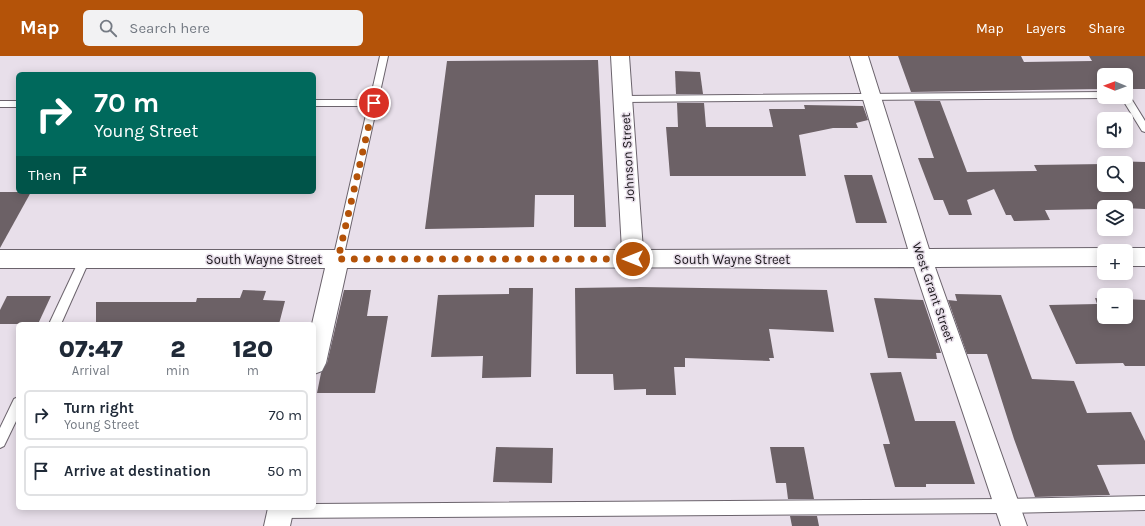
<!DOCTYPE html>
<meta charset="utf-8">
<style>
:root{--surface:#fff;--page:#f2f2f3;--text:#1f2937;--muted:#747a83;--line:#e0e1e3;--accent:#b45309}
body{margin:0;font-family:Karla,sans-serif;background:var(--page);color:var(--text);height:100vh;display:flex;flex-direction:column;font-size:15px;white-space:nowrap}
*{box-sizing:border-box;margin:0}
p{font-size:13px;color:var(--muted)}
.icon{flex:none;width:22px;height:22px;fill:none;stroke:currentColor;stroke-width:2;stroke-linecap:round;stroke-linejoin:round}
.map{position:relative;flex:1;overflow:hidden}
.drawer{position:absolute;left:16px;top:266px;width:300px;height:188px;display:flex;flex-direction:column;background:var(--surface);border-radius:6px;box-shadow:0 2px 10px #0003}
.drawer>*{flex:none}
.guide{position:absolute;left:16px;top:16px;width:300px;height:122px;border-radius:6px;box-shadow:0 2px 10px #0003;background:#00695c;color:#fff;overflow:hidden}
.needle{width:26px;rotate:271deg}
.buttons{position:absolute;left:1097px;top:12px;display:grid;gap:8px}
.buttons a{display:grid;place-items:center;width:36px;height:36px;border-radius:6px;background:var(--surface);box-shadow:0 2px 10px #0003;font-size:20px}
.pin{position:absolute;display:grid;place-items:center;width:34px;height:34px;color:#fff;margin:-17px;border:2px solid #fff;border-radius:50%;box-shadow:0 1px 4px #0007}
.me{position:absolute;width:44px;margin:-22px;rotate:270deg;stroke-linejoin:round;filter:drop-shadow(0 0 3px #0008)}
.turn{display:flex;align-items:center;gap:14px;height:84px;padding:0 12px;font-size:18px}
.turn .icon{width:52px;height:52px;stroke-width:2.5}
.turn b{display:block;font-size:28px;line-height:34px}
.then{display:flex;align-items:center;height:38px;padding:0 12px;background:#0003;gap:8px;font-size:15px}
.eta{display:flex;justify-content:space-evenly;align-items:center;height:68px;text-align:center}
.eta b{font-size:24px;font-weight:800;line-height:28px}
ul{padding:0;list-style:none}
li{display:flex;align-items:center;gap:12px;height:50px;margin:0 8px 6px;padding:0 4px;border:2px solid var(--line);border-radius:6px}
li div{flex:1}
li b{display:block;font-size:15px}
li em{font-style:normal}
header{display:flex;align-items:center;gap:24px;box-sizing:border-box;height:56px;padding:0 20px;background:var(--accent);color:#fff}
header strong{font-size:19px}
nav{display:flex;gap:22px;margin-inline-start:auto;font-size:14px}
.search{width:280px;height:36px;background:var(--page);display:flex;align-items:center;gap:10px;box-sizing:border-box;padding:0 14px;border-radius:6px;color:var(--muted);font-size:15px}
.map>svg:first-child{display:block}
.building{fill:#6c6166}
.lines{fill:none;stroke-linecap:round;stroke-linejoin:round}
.service-casing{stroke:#6b636c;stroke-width:2}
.minor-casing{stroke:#6b636c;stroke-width:2}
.service{fill:#fff;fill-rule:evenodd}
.minor{fill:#fff;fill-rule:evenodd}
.route{stroke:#b45309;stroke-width:7;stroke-dasharray:0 12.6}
.labels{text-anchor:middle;stroke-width:3;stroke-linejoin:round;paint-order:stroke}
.street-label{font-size:13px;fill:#19161a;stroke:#e8dfea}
</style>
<header>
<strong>Map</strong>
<div class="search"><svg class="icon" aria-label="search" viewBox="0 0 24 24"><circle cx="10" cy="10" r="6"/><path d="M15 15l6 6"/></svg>Search here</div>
<nav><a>Map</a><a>Layers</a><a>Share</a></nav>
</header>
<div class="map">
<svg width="1145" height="470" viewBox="0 0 1145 470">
<rect width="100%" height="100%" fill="#e8dfea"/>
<!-- building -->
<g class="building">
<polygon points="898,0 1021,0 1024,6 1092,5 1089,0 1145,0 1145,33 1126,33 1126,19 1104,19 1104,33 911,36"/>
<polygon points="598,4 606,171 574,171 574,139 535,139 534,171 425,173 447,5"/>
<polygon points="675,15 700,16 703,38 676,38"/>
<polygon points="914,45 940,45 967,116 1037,115 1034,109 1104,108 1104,129 1126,129 1126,107 1112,107 1111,105 1145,106 1145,153 1104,151 1104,153 1045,154 1050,164 1014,165 1011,159 1006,159 994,133 967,144 972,159 949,159 943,144 934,144 918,102 934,102"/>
<polygon points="677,47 704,47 706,71 773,71 769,53 805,53 804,49 863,50 868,64 856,67 858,72 833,72 799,79 806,120 670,120 666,71 678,71"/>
<polygon points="844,119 872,119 887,167 856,167"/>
<polygon points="0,136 31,136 0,192"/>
<polygon points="640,231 827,234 834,276 769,273 774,302 769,302 770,305 685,302 685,311 674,311 676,339 646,339 646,333 614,334 613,318 576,318 575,232"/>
<polygon points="509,232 533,232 531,321 482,322 483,300 431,301 438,239 509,238"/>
<polygon points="243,234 266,235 263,244 285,245 279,268 96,268 96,246 196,246 197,242 240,242"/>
<polygon points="344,234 371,234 367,260 388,260 375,337 317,337 321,317 327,307"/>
<polygon points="955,238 1001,239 1032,323 1074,325 1087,357 1131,356 1145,385 1145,408 1097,409 1110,439 1035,441 1014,383 987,298 967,298 948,244 957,245"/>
<polygon points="7,240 51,240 38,268 0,268 0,254"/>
<polygon points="874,242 923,244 941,297 936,297 937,303 888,302"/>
<polygon points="1095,242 1104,243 1104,261 1126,261 1126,243 1145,244 1145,310 1125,310 1123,307 1076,308 1049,249 1097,248"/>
<polygon points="901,316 915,365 955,365 975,428 926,428 926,431 895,431 883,388 890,388 870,317"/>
<polygon points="496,391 553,392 552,427 493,426"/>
<polygon points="770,391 804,391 814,443 788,443 786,427 776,427"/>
<polygon points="790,460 817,460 819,470 792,470"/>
</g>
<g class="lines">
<defs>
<g id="service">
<polygon points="380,0 388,0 343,203 342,206 338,207 334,206 333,203 368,50 314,50 314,44 370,44"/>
<polygon points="1104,36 1104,41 1107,41 1104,42 624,46 619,43 624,40"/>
<polygon points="1126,38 1129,39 1145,65 1145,76 1142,75 1121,41 1126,41"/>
<rect x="0" y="45" width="18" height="6"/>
<polygon points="85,199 89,200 90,203 61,268 49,268 81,200"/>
<polygon points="18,341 18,361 4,390 0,392 0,372 14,343"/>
<polygon points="1145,440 1145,454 1007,457 280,462 275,460 273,455 275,452 314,452 314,448 1007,443"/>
</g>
<g id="minor">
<polygon points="611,0 629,0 643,194 908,193 850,0 868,0 929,193 1104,192 1112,195 1104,195 1104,210 935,211 1027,470 1001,470 914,211 347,212 326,307 322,315 314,318 314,268 312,268 325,212 0,212 0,194 622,194"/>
<polygon points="1126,192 1145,192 1145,210 1126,210 1126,195 1118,195"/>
<polygon points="268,452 294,452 290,470 264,470"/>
</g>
</defs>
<!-- service casing -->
<use href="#service" class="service-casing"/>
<!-- minor casing -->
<use href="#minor" class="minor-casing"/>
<!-- service -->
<use href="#service" class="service"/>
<!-- minor -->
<use href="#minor" class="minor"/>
</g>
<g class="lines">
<!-- route -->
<polyline class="route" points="374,47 338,203 633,203"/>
</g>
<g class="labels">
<!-- street labels -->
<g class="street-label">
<text transform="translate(627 101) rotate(-93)" y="5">Johnson Street</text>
<text x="264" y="208">South Wayne Street</text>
<text x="732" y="208">South Wayne Street</text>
<text transform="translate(934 236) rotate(71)" y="5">West Grant Street</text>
</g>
</g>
</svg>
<div class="buttons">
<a><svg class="needle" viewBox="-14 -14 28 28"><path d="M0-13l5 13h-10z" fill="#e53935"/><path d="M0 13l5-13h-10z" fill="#747a83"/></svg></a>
<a><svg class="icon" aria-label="sound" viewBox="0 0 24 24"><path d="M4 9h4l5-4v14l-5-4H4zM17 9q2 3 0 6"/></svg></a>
<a><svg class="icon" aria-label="search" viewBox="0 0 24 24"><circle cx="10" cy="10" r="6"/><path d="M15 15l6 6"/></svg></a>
<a><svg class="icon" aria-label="layers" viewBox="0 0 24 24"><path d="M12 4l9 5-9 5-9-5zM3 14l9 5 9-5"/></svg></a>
<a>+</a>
<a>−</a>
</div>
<div class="pin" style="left:374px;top:47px;background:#d93025"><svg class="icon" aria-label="arrive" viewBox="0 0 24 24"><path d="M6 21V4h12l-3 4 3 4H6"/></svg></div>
<svg class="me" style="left:633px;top:203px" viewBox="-20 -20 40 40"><circle r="17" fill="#b45309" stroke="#fff" stroke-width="3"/><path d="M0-11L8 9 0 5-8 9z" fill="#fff"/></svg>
<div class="guide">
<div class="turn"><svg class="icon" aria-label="right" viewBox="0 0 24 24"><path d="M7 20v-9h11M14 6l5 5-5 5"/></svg><div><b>70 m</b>Young Street</div></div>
<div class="then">Then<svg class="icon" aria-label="arrive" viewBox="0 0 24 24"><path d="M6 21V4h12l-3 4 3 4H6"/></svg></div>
</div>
<section class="drawer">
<div class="eta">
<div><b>07:47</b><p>Arrival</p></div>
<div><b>2</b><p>min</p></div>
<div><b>120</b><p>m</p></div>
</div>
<ul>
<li><svg class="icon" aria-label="right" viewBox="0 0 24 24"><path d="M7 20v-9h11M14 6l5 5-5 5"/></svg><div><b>Turn right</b><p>Young Street</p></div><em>70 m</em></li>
<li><svg class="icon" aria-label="arrive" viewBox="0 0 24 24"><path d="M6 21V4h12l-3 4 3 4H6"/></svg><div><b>Arrive at destination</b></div><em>50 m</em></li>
</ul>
</section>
</div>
